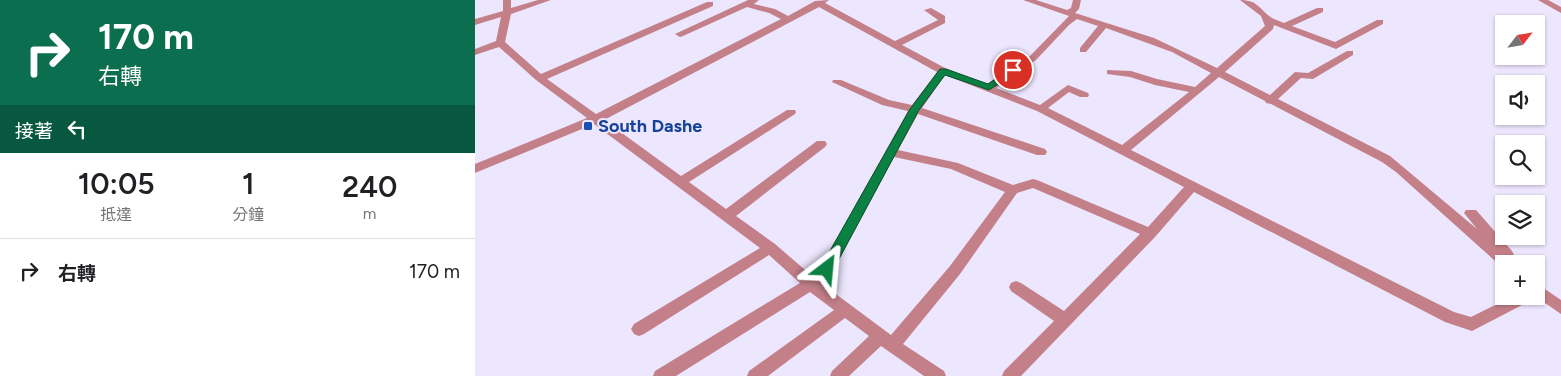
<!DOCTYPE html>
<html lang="zh-TW">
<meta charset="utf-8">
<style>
:root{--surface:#fff;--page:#f6f6f6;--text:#202124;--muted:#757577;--line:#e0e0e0}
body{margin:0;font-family:Figtree,"Noto Sans TC",sans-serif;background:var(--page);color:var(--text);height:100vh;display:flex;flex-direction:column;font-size:19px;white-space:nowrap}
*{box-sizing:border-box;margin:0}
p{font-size:16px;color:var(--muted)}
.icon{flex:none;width:28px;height:28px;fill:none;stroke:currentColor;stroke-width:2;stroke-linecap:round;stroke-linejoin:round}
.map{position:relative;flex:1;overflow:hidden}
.side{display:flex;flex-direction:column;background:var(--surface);width:475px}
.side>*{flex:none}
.guide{background:#0b6e4f;color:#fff;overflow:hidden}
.needle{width:32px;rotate:59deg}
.buttons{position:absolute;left:1020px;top:15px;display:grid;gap:10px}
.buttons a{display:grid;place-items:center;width:50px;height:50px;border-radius:0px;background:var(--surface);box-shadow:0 1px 4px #0004;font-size:25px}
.pin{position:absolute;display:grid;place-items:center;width:42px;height:42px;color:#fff;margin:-21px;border:2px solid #fff;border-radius:50%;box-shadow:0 1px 5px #0007}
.me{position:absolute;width:55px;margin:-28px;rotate:29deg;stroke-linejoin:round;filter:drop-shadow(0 0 4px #0008)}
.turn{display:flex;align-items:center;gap:18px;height:105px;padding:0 15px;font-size:22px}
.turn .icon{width:65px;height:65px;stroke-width:2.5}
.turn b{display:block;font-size:35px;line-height:42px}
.then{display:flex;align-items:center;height:48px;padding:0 15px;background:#0003;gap:10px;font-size:19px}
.eta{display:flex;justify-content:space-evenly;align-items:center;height:85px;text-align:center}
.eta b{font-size:30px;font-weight:600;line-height:35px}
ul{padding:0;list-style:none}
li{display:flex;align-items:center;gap:15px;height:65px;padding:0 15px;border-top:1px solid var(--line)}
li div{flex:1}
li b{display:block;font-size:19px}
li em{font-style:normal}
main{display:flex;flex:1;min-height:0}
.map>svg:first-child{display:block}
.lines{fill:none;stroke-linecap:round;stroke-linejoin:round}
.minor{fill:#c48089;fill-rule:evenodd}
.route{fill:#0b8043;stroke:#07532c}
.transit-dot{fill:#1a4fb4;stroke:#ece6fe;stroke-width:2}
.labels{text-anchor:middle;stroke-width:4;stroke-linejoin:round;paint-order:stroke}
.transit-label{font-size:18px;font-weight:bold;fill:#164399;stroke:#ece6fe;text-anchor:start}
</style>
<main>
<section class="side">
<div class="guide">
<div class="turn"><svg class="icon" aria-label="right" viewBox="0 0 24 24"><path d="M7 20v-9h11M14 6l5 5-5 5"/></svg><div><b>170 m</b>右轉</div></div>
<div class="then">接著<svg class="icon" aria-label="left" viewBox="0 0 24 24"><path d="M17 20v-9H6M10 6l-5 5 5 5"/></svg></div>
</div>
<div class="eta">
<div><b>10:05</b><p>抵達</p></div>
<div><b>1</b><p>分鐘</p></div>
<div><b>240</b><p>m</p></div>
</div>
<ul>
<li><svg class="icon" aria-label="right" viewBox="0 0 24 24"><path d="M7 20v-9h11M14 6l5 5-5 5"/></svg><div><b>右轉</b></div><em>170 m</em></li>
</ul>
</section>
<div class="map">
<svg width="1086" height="376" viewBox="0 0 1086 376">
<rect width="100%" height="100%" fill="#ece6fe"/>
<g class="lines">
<!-- minor -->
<g class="minor">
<path d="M28,0h8v8l27,-8h13l-40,14 -6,28 36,32 166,-72h6v4l-166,73 49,35 185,-95 -12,-6 -22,-6 -64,29 -3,1 -5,-3 73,-34h11l-5,4 21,5 13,7 27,-15 14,-1 -4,3 70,38 43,-21 -14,-10 7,-2 14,8v7l-43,22 45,24 40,15 43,-28 39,-40 -46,-16h13l31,10 4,-2 2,-8h8l-2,9 -4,4 79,25 63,30 48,-42 -4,-10 -21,-16c18,0 19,9 32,18 3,2 8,3 12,5l33,-15h6v4l-31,14 43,16 42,-22h6v4l-47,25 -62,-24 -1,4 -48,43 45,23 25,-23 13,1 39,-22h6v4l-40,24 -12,-1 -23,21 112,57 87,73 -13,-16 2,-3h10l36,41 2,4 -2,4 3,5h-11l-1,4 -107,-96 -14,-10 -111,-58 -5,-1 -1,-2 -46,-24 -88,73 323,162 17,5 42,-21h21l-2,4 -60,31 -27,-9 -251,-130 -39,45 -134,139h-19l2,-5 50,-50 -43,-30 -2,-4 2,-4 5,-2 5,2 43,28 76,-77 -107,-46 -16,5 -57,81 -57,70 41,27 2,5h-22l-43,-30 -32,30h-19l2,-5 37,-35 -24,-18 -77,58h-21l2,-5 85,-61 -24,-18 -134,84h-23l2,-5 145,-88 -31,-28 -125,79 -5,2 -5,-2 -3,-5 3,-5 126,-76 -166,-124 -119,49v-9l112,-46 -51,-38 -37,-33 -24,8v-6l21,-8 5,-24 -26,8v-6l28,-8zM344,7l118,65 -25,33 -23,-5 -48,-20h-8l-1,2 50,23 26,6 -86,154 -11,10 -36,-31 -39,-28 89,-69 2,-3 -2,-3h-8l-91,68 -37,-27 106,-68 1,-2 -1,-2h-8l-106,66 -77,-56zM602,19l21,7 -18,22v4h6l20,-24 66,24 39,21 -16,14 -38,-8 -26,-8 -24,-1v4l23,3 25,8 34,7 -67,53 -74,-37 21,-16 11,5h8l1,-2 -1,-2 -20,-8 -28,20 -44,-17 40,-28 33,-35zM470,75l92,36 147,76 -36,40 -111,-47 -4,-1 -20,6 -55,-22 -60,-13 20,-36 119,41h8l2,-3 -2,-3 -123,-41zM419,157l57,12 54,23 -55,74 -59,69 -70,-52 11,-10z"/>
<polygon points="1063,0 1073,0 1086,7 1086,13"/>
<polygon points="1061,283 1086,300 1086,314 1060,296 1061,296"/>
</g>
</g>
<!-- route -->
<polygon class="route" points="538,67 541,68 541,72 514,90 470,75 444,110 357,272 352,274 347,272 346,269 347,265 435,109 465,69 471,69 513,84"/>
<!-- markers -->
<rect class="transit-dot" x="108" y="121" width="10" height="10" rx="2.5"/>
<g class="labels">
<!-- transit labels -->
<g class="transit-label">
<text x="123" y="132">South Dashe</text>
</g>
</g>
</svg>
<div class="buttons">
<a><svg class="needle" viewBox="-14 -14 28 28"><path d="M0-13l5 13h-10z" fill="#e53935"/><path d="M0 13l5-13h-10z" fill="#757577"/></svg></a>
<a><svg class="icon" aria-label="sound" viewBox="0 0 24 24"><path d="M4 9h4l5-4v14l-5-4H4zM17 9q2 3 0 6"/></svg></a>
<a><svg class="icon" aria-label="search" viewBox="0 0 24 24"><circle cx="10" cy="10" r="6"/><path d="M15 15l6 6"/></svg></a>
<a><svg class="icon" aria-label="layers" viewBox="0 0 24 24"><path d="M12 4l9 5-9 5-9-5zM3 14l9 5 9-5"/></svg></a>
<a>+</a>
</div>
<div class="pin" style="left:538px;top:70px;background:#d93025"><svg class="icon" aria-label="arrive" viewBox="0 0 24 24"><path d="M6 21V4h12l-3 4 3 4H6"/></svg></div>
<svg class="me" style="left:352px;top:269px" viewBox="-20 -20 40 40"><path d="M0-17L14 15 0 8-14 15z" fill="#0b8043" stroke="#fff" stroke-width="4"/></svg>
</div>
</main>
